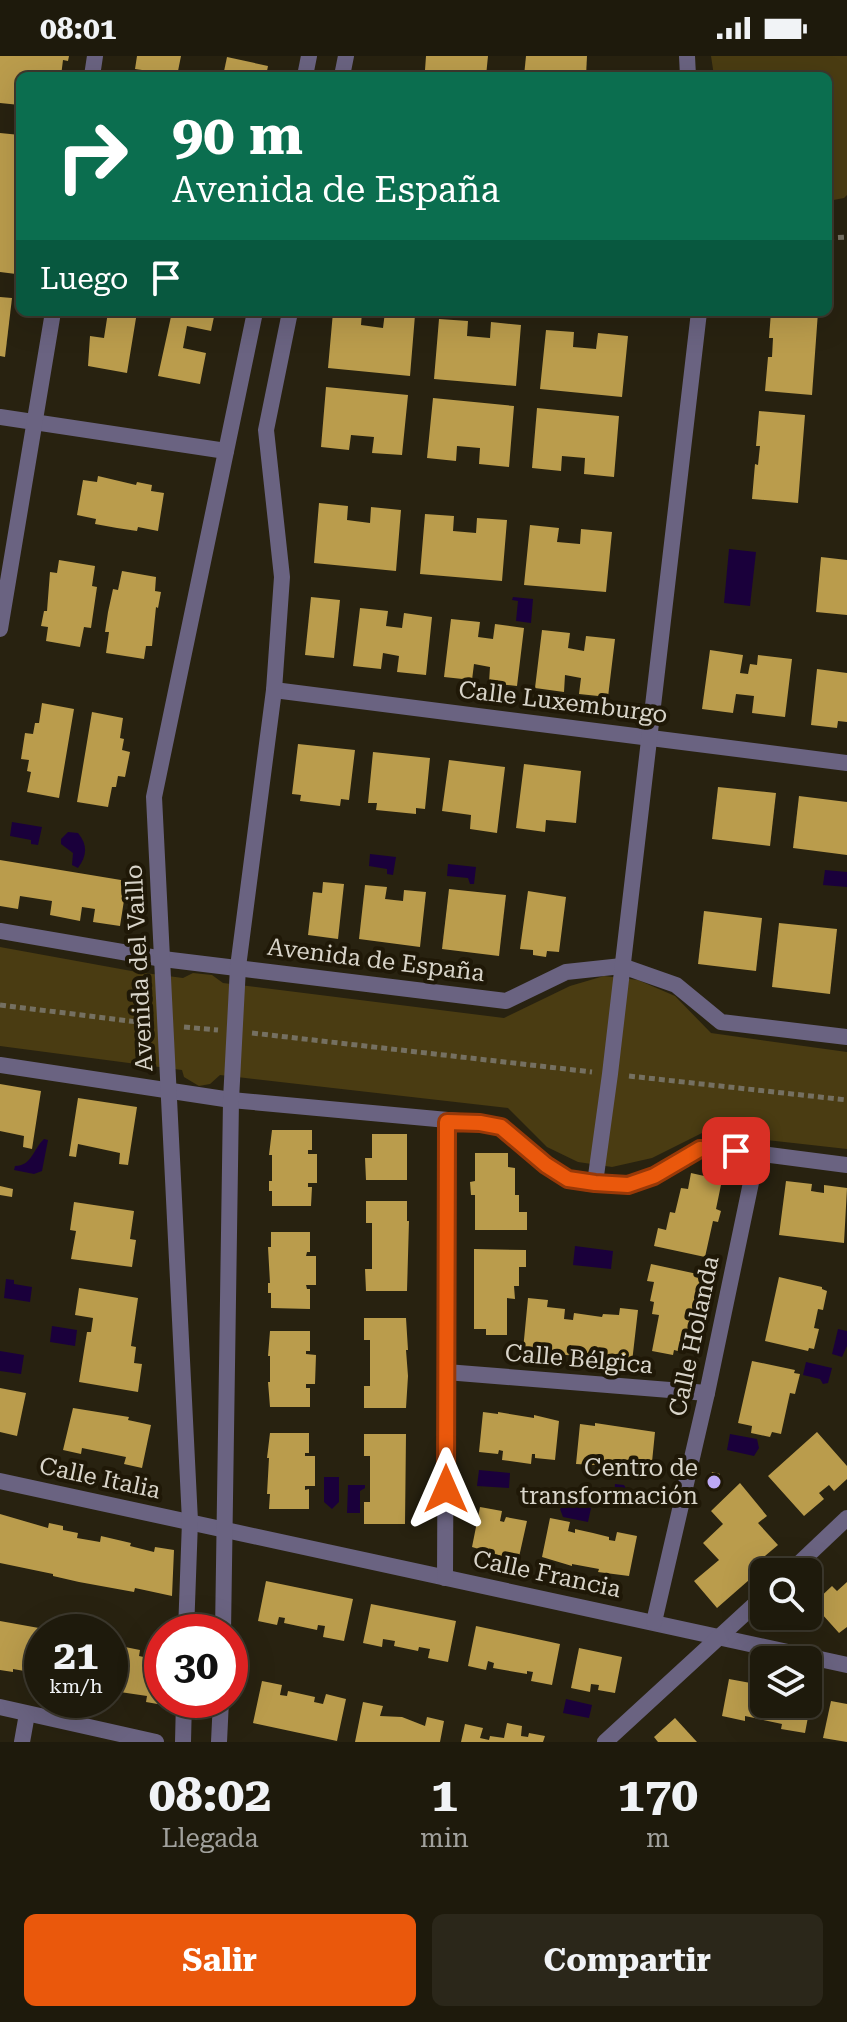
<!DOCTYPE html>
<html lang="es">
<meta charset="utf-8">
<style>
:root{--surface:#1e1a0c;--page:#2b271a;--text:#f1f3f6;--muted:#a1a19d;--line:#3c382d;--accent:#ea580c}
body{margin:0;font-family:"Roboto Serif",serif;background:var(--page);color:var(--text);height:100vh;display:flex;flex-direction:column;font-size:30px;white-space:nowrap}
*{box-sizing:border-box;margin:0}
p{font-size:26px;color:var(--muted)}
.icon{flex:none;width:44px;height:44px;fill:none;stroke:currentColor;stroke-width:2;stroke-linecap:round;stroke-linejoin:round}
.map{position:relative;height:1686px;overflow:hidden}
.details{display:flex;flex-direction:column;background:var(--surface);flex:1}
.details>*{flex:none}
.hud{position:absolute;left:16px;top:16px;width:816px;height:244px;border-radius:12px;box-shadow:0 8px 32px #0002,0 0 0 2px var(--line);background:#0b6e4f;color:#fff;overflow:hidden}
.fabs{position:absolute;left:750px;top:1502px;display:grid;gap:16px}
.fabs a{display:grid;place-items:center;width:72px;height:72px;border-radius:12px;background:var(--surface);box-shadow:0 8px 32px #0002,0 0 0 2px var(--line);font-size:40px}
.speed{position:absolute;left:24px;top:1558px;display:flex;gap:16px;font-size:40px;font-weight:700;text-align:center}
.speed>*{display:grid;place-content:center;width:104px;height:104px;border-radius:50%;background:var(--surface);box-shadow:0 8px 32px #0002,0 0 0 2px var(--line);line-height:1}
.speed small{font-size:20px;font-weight:400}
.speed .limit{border:12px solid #d22;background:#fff;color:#111}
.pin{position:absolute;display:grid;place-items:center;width:68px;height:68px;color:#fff;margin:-34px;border-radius:16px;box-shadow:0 4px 12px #0006}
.me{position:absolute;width:88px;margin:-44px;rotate:0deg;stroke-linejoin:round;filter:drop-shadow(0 0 6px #0008)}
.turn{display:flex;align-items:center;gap:28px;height:168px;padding:0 24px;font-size:36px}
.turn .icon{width:104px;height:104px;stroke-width:2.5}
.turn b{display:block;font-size:56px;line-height:68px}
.then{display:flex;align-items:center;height:76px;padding:0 24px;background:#0003;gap:16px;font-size:30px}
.eta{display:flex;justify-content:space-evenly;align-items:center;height:136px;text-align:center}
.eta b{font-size:48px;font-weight:700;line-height:56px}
.primary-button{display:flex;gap:16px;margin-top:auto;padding:16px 24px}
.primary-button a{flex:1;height:92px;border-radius:12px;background:var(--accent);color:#fff;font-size:32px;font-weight:700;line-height:92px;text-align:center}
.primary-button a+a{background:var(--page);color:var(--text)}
.status{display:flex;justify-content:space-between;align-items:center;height:56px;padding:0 40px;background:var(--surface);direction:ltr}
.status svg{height:22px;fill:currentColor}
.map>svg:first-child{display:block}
.green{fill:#4a3c12}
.water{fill:#1a003b}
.building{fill:#ba9c4c}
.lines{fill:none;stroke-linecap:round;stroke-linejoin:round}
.path{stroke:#757061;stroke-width:5;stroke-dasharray:6 4;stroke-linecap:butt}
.street{stroke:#6a6381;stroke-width:16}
.route-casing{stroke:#983908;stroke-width:20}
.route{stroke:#ea580c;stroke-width:14}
.poi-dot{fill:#bda9f5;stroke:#1f1807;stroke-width:3}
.labels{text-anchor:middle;stroke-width:8;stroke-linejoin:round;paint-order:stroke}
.street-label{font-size:24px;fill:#d8d4c9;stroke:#1f1807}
.poi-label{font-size:24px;fill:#d8d4c9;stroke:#1f1807;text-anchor:end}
</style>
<div class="status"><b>08:01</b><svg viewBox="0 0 49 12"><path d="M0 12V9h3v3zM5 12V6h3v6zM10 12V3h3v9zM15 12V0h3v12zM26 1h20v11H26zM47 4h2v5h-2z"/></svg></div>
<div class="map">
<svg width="847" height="1686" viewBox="0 0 847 1686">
<rect width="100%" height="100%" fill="#282210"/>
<!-- green -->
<g class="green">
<polygon points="711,0 847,0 847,139 844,142 828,145 828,20 714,20"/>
<polygon points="0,891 137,916 183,922 193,917 212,919 223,927 504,962 570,930 604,920 638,924 675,940 711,977 847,996 847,1093 702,1077 652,1102 612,1111 578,1106 547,1091 508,1052 220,1019 210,1028 199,1030 184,1021 182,1014 0,990"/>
</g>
<!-- water -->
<g class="water">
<polygon points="729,493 756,496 750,550 724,547"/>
<polygon points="513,541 533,543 531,567 516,565 518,545 512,544"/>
<polygon points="12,766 42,771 38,789 31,788 31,784 10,780"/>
<path d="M68,776l10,1c10,12 9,23 0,35l-6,-3 1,-12 -12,-9v-5z"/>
<polygon points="370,798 396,801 393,819 387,818 387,813 369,810"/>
<polygon points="448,808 476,811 474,828 470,828 468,822 447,820"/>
<polygon points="825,814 847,816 847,831 823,829"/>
<path d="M44,1083l4,1 -6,31 -8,3 -20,-4 1,-4c17,0 18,-17 29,-27z"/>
<polygon points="575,1190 613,1195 611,1213 573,1209"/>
<polygon points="6,1223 14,1224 14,1228 32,1231 30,1246 4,1242"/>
<polygon points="52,1270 77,1274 75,1290 50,1286"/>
<polygon points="838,1273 847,1275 847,1290 842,1301 832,1298"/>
<polygon points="0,1295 24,1299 21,1318 0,1315"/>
<polygon points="806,1306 832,1312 828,1327 823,1328 820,1323 803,1319"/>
<polygon points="730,1378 757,1383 759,1392 754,1400 727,1394"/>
<polygon points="479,1414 510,1417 509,1432 477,1430"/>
<polygon points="324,1421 339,1421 339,1446 332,1453 324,1446"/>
<polygon points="615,1428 624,1429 628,1436 642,1437 641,1447 614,1444"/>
<polygon points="348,1429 365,1429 365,1432 360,1435 360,1457 347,1457"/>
<polygon points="567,1447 591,1452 588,1466 563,1461 560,1453"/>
<polygon points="566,1643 592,1649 589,1662 563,1657"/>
</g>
<!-- building -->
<g class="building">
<polygon points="0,0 69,0 68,5 63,4 61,20 20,20 20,49 0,47"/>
<polygon points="137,0 181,0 177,20 148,20 149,15 135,13"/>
<polygon points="426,0 488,0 486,20 440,20 440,16 425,14"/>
<polygon points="526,0 587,0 586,20 524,20"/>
<polygon points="227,1 268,10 266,20 223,20"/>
<polygon points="0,77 20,79 20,209 17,208 16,218 0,216"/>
<polygon points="0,241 12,242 5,301 0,300"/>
<polygon points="108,256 137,256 127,317 88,310 90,280 104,282"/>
<polygon points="172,256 215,256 211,275 187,270 183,292 206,297 200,328 158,320"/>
<polygon points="333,256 362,256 361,269 383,272 385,256 415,259 410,320 328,312"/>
<polygon points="771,256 818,256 812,339 765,335 768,301 772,301 773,282 769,282"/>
<polygon points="439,263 468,265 467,280 490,282 491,266 521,269 516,330 434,323"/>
<polygon points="546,274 574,276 573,291 596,293 598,277 628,280 622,341 540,333"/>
<polygon points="326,331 408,339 402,399 372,397 374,381 351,379 349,394 321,391"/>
<polygon points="433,342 514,350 509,411 479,408 480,392 457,390 456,405 427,402"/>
<polygon points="537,352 619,360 614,421 584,418 585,402 562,400 561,415 532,412"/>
<polygon points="759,355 805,359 798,447 752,443 755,408 758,409 759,399 760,390 756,390"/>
<polygon points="98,420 136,429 137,426 152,429 151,435 164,437 158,475 138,471 137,475 117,472 95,468 96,463 77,459 83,424 97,426"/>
<polygon points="319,447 348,450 347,464 370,467 371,451 401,454 396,515 314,507"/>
<polygon points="425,458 454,460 453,475 476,477 477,462 507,464 502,525 420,518"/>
<polygon points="530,469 559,472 557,486 580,488 581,473 612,476 606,536 524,529"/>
<polygon points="821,501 847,504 847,559 816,556"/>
<polygon points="59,504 95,510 92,530 97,531 91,572 84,571 80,591 46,585 48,571 41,570 44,555 47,555 50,516 57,517"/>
<polygon points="122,515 156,521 155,535 161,536 158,552 156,551 152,590 146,590 144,603 106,597 109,576 105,576 108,556 113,533 118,534"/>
<polygon points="311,541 340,544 334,602 305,599"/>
<polygon points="360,552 388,555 386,570 402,572 404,557 432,561 426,619 397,616 399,600 383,597 381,613 353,610"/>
<polygon points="451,563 480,566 478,581 493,583 495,568 524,572 517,630 489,627 490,611 474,608 472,624 444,621"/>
<polygon points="542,574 570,577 568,592 584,595 586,580 615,583 608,641 579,638 581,622 565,619 564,636 535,632"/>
<polygon points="710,594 743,599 740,617 748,618 750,608 757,609 758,599 792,603 785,661 752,657 754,640 736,638 733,657 702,653"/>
<polygon points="817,613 847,617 847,666 838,665 837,672 811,669"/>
<polygon points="42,647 74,653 59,742 27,736 31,716 27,715 29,704 21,703 25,677 33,678 35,667 39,667"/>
<polygon points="92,656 123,662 120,682 124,683 122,694 130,696 125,721 118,720 116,731 112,731 108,751 77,746"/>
<polygon points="298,688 355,694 349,744 341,743 340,750 300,745 301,739 292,738"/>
<polygon points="373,696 430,702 425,753 416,752 416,758 376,754 377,747 368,747"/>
<polygon points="449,704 505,711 497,777 470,773 471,759 442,755"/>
<polygon points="524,708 581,715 576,767 546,764 545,776 516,772"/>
<polygon points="718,731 776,737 770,790 712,783"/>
<polygon points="799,740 847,746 847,799 793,792"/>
<polygon points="0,804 127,825 120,870 93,866 95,853 82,851 80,865 50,859 52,845 20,840 18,853 0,850"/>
<polygon points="323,826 344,828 338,883 308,879 313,836 322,837"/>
<polygon points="365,829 387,831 385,843 403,845 404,834 426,836 420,891 359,883"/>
<polygon points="449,833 506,839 499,900 442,893"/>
<polygon points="528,835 566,841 559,896 547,895 546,901 533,899 533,894 520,893"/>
<polygon points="704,855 762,862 756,915 698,908"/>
<polygon points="779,867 837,873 830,938 772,931"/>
<polygon points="0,1028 41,1035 32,1093 23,1091 24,1080 0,1075"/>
<polygon points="78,1042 137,1051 128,1109 119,1108 120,1097 78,1088 76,1101 69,1100"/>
<polygon points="272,1074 312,1074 312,1094 308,1094 308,1098 317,1098 317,1127 308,1127 308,1131 312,1131 311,1150 272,1150 272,1135 269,1135 269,1125 272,1125 272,1099 269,1099"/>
<polygon points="372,1078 407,1078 407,1124 366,1124 365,1102 372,1102"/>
<polygon points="475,1097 508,1097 508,1111 515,1112 515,1139 519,1139 519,1156 527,1156 527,1174 475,1174 475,1139 471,1139 470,1126 475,1125"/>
<polygon points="691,1117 722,1124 716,1153 721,1155 718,1166 713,1165 705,1201 654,1190 658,1172 666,1174 670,1156 675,1157 681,1132 688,1133"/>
<polygon points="786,1125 812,1128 811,1135 817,1136 824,1137 824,1129 847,1132 844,1187 779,1179"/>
<polygon points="0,1130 13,1133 12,1141 0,1139"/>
<polygon points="366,1145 407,1145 407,1165 409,1165 407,1235 366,1235 365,1213 372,1213 372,1167 366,1167"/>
<polygon points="74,1146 134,1155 130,1183 136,1184 132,1211 71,1203 76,1175 70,1174"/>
<polygon points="271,1176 310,1176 310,1196 307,1196 306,1200 316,1200 316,1229 306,1229 307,1233 310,1233 310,1253 271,1252 271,1237 268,1237 268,1227 270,1227 268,1191 271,1191"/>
<polygon points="474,1193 526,1194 526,1211 519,1211 519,1230 514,1230 515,1243 507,1242 507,1279 486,1279 486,1273 474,1273"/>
<polygon points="651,1208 702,1219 686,1297 674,1294 673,1299 652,1295 659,1259 652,1258 654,1246 650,1245 654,1226 647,1225"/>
<polygon points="779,1221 822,1231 822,1233 827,1235 823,1254 818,1253 814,1272 819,1273 814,1293 809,1292 808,1295 765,1285"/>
<polygon points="79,1232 138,1242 131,1290 136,1291 134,1307 142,1308 138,1336 79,1326 87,1276 91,1276 93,1262 75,1259"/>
<polygon points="528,1242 548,1244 547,1251 565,1253 564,1263 573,1264 574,1257 602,1261 603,1258 619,1259 620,1252 638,1254 632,1306 597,1302 596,1307 583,1305 584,1301 523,1294"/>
<polygon points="364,1262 406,1262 408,1294 406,1294 408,1320 406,1352 364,1352 364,1330 370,1330 370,1284 364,1284"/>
<polygon points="270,1275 310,1275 310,1295 306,1295 306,1298 316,1299 315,1328 306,1328 306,1332 310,1332 310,1351 270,1351 268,1326 270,1326 270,1300 268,1300"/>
<polygon points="752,1305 795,1314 794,1317 800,1318 795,1338 790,1337 781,1378 772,1376 770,1381 751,1377 752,1370 738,1367"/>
<polygon points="0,1332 26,1337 17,1380 0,1376"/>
<polygon points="73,1352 129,1361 128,1364 151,1369 142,1412 124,1408 126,1401 82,1392 81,1398 63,1394"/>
<polygon points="483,1356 498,1358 498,1356 534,1362 534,1359 559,1365 555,1404 535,1402 535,1398 532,1398 531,1408 502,1404 503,1395 499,1394 498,1398 479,1396"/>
<polygon points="595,1367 655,1376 651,1416 632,1414 632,1410 629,1410 627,1419 599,1416 600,1406 596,1406 595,1409 576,1408 580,1368 595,1370"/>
<polygon points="817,1376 847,1410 847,1423 834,1435 829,1429 819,1437 824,1443 804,1460 768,1420"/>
<polygon points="270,1377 309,1377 309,1397 305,1397 305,1400 315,1400 315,1430 305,1430 305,1434 309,1433 309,1453 269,1453 270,1438 267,1438 269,1402 267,1402"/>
<polygon points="364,1378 406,1378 405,1468 364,1468 364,1446 370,1446 370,1400 364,1400"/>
<polygon points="712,1416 720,1418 716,1435 708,1433"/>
<polygon points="740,1427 767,1460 758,1467 778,1489 752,1511 757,1517 717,1552 694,1525 719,1504 703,1487 723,1468 711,1455"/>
<polygon points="480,1451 502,1455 500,1465 504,1466 506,1461 527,1465 519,1501 503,1497 502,1500 472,1491"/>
<polygon points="0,1458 48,1472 49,1467 63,1470 63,1474 78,1477 77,1482 100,1486 101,1480 131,1487 130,1490 154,1496 155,1491 174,1494 172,1540 135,1532 134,1536 79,1526 53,1520 53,1518 0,1507"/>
<polygon points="550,1462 570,1466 568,1475 575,1477 575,1473 593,1477 609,1481 609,1484 615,1485 617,1476 637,1480 629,1520 598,1516 599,1513 572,1508 572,1510 542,1501"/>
<polygon points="266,1525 353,1543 344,1585 323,1581 325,1570 318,1569 317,1574 284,1567 285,1562 279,1561 277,1569 258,1565"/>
<polygon points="847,1526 847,1571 839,1577 813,1548 832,1530 837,1535"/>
<polygon points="371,1548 456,1565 448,1606 428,1602 430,1593 419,1591 418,1595 394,1590 395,1585 383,1583 382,1591 363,1587"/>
<polygon points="0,1565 50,1574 42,1576 42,1622 35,1621 36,1617 13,1613 13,1616 0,1614"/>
<polygon points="476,1570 560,1588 552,1629 531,1625 533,1616 527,1615 527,1618 493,1612 494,1607 488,1605 486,1614 468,1610"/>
<polygon points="110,1588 140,1594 139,1600 162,1605 162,1644 170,1644 169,1650 146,1646 147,1640 120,1636 119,1639 110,1637"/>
<polygon points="579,1592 622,1601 615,1637 598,1634 599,1629 591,1628 590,1636 571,1632"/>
<polygon points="729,1623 756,1628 756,1631 764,1633 764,1648 808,1648 808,1639 812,1640 805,1677 781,1673 782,1668 745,1660 745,1665 722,1660"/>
<polygon points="262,1625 282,1629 280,1639 287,1640 288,1635 315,1641 314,1646 323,1648 326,1638 346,1643 337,1685 253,1667"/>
<polygon points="831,1645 847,1648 847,1686 823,1682"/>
<polygon points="363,1646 383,1650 380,1660 402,1661 425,1670 427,1661 444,1665 440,1686 355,1686"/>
<polygon points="675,1662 697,1686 658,1686 654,1681"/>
<polygon points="507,1667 522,1670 521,1680 528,1681 529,1677 545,1680 543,1686 461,1686 465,1668 483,1672 480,1682 489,1684 490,1680 504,1682"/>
</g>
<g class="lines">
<!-- path -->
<g class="path">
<polyline points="828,182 847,181"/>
<polyline points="0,949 146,967"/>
<polyline points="184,971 218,974"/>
<polyline points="252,977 592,1016"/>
<polyline points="629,1020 847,1044"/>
</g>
<!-- street -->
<g class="street">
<polyline points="687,0 688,20"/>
<polyline points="92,20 95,0"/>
<polyline points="305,20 309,0"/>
<polyline points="342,20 346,0"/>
<polyline points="0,361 226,395"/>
<polyline points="0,573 53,256"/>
<polyline points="274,634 847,707"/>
<polyline points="0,875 163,903 506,945 566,916 622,910 676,929 721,966 847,981"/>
<path d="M0,1009l231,35 249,23c8,2 17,2 24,6 23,14 39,40 64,50 16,6 39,6 56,5 34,0 57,-34 91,-36l132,17"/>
<polyline points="595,1127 610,1018 699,256"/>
<polyline points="446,1316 707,1337"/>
<polyline points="0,1425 847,1609"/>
<polyline points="790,1516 847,1462"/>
<polyline points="445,1522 447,1066"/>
<polyline points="654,1566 707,1337 757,1098"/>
<polyline points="186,1576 190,1465 154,741 255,256"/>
<polyline points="223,1576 231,1044 238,911 274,634 282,521 266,374 290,256"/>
<polyline points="0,1651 156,1686"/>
<polyline points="22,1686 27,1658"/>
<polyline points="183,1686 184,1644"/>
<polyline points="219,1686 221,1644"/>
<polyline points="605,1686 764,1540"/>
</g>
</g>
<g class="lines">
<defs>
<polyline id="route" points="446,1433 447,1066 480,1067 501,1071 546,1109 568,1123 595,1127 628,1129 654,1120 700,1093 736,1095"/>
</defs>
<!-- route casing -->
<use href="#route" class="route-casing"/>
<!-- route -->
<use href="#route" class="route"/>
</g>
<!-- markers -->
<circle class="poi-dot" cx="714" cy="1426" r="8"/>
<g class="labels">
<!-- street labels -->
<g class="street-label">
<text transform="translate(563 646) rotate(7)" y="8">Calle Luxemburgo</text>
<text transform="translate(376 904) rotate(7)" y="8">Avenida de España</text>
<text transform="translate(139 912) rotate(-93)" y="8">Avenida del Vaillo</text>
<text transform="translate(694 1280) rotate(-78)" y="8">Calle Holanda</text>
<text transform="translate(579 1303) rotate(5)" y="8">Calle Bélgica</text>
<text transform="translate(100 1422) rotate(12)" y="8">Calle Italia</text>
<text transform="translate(547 1518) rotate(12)" y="8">Calle Francia</text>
</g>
<!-- poi labels -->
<g class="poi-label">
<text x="698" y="1420">Centro de<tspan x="698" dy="28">transformación</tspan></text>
</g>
</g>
</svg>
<div class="fabs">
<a><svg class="icon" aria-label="search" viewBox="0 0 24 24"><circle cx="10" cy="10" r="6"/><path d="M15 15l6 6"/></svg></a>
<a><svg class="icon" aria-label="layers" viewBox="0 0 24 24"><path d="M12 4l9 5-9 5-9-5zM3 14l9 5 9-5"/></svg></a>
</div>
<div class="speed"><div>21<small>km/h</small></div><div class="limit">30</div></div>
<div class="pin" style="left:736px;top:1095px;background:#d93025"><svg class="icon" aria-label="arrive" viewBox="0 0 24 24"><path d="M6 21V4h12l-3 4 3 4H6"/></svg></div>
<svg class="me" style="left:446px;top:1433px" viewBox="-20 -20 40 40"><path d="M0-17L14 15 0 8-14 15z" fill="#ea580c" stroke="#fff" stroke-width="4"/></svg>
<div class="hud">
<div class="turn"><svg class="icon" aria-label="right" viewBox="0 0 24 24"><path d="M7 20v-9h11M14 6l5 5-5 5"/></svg><div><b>90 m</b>Avenida de España</div></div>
<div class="then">Luego<svg class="icon" aria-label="arrive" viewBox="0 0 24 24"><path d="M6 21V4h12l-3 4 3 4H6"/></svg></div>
</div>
</div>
<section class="details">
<div class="eta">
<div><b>08:02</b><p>Llegada</p></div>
<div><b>1</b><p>min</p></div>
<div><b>170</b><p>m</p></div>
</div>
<div class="primary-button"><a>Salir</a><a>Compartir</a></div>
</section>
